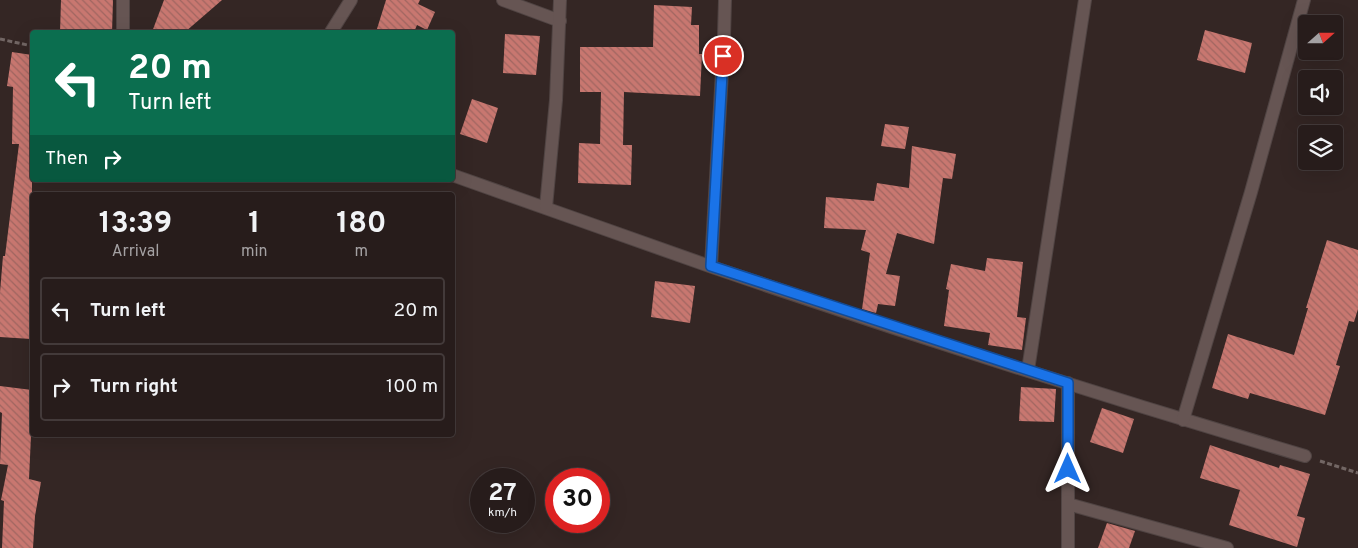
<!DOCTYPE html>
<style>
:root{--surface:#271c1b;--page:#2f2524;--text:#f1f3f6;--muted:#a4a1a3;--line:#433a3a}
body{margin:0;font-family:Overpass,sans-serif;background:var(--page);color:var(--text);height:100vh;display:flex;flex-direction:column;font-size:19px;white-space:nowrap}
*{box-sizing:border-box;margin:0}
p{font-size:16px;color:var(--muted)}
.icon{flex:none;width:28px;height:28px;fill:none;stroke:currentColor;stroke-width:2;stroke-linecap:round;stroke-linejoin:round}
.map{position:relative;flex:1;overflow:hidden}
.sheet{position:absolute;left:30px;top:192px;width:425px;height:245px;display:flex;flex-direction:column;background:var(--surface);border-radius:5px;box-shadow:0 5px 20px #0002,0 0 0 1px var(--line)}
.sheet>*{flex:none}
.banner{position:absolute;left:30px;top:30px;width:425px;height:152px;border-radius:5px;box-shadow:0 5px 20px #0002,0 0 0 1px var(--line);background:#0b6e4f;color:#fff;overflow:hidden}
.needle{width:32px;rotate:69deg}
.controls{position:absolute;left:1298px;top:15px;display:grid;gap:10px}
.controls a{display:grid;place-items:center;width:45px;height:45px;border-radius:5px;background:var(--surface);box-shadow:0 5px 20px #0002,0 0 0 1px var(--line);font-size:25px}
.speed{position:absolute;left:470px;top:468px;display:flex;gap:10px;font-size:25px;font-weight:700;text-align:center}
.speed>*{display:grid;place-content:center;width:65px;height:65px;border-radius:50%;background:var(--surface);box-shadow:0 5px 20px #0002,0 0 0 1px var(--line);line-height:1}
.speed small{font-size:12px;font-weight:400}
.speed .limit{border:8px solid #d22;background:#fff;color:#111}
.pin{position:absolute;display:grid;place-items:center;width:42px;height:42px;color:#fff;margin:-21px;border:2px solid #fff;border-radius:50%;box-shadow:0 1px 5px #0007}
.me{position:absolute;width:55px;margin:-28px;rotate:0deg;stroke-linejoin:round;filter:drop-shadow(0 0 4px #0008)}
.turn{display:flex;align-items:center;gap:18px;height:105px;padding:0 15px;font-size:22px}
.turn .icon{width:65px;height:65px;stroke-width:2.5}
.turn b{display:block;font-size:35px;line-height:42px}
.then{display:flex;align-items:center;height:48px;padding:0 15px;background:#0003;gap:10px;font-size:19px}
.eta{display:flex;justify-content:space-evenly;align-items:center;height:85px;text-align:center}
.eta b{font-size:30px;font-weight:700;line-height:35px}
ul{padding:0;list-style:none}
li{display:flex;align-items:center;gap:15px;height:68px;margin:0 10px 8px;padding:0 5px;border:2px solid var(--line);border-radius:5px}
li div{flex:1}
li b{display:block;font-size:19px}
li em{font-style:normal}
.map>svg:first-child{display:block}
.building{fill:url(#building-back-hatch)}
.lines{fill:none;stroke-linecap:round;stroke-linejoin:round}
.minor-casing{stroke:#504443;stroke-width:14}
.path{stroke:#726664;stroke-width:3;stroke-dasharray:5 2.5;stroke-linecap:butt}
.minor{stroke:#665553;stroke-width:12}
.route-casing{stroke:#114b97;stroke-width:12}
.route{stroke:#1a73e8;stroke-width:9}
</style>
<div class="map">
<svg width="1358" height="548" viewBox="0 0 1358 548">
<defs>
<pattern id="building-back-hatch" width="6" height="6" patternUnits="userSpaceOnUse" patternTransform="scale(1.25)"><rect width="6" height="6" fill="#c87770"/><path d="M-1 5l2 2M0 0l6 6M5-1l2 2" fill="none" stroke="#a06661"/></pattern>
</defs>
<rect width="100%" height="100%" fill="#342624"/>
<!-- building -->
<g class="building">
<polygon points="61,0 113,0 112,32 60,32"/>
<polygon points="164,0 222,0 185,32 152,32"/>
<polygon points="386,0 420,0 418,4 435,12 427,30 417,25 414,32 376,32"/>
<polygon points="654,5 692,7 691,25 699,25 699,54 702,54 700,96 624,92 623,145 632,145 631,185 578,183 579,143 600,144 601,92 580,92 580,47 653,47"/>
<polygon points="1205,30 1252,43 1245,73 1197,60"/>
<polygon points="505,34 540,36 536,75 503,73"/>
<polygon points="12,52 32,55 32,317 31,339 0,337 0,292 3,256 5,256 19,144 12,144 13,87 7,86"/>
<polygon points="472,99 498,108 487,143 460,134"/>
<polygon points="885,124 909,127 905,149 881,146"/>
<polygon points="912,146 956,154 952,179 943,178 934,244 897,233 886,274 900,276 895,306 878,304 876,313 862,309 870,253 861,250 866,230 824,228 826,197 874,201 877,183 909,188"/>
<polygon points="1327,240 1358,250 1358,309 1354,322 1349,321 1336,365 1340,366 1325,415 1250,393 1248,399 1212,388 1228,334 1294,355 1308,308 1306,308"/>
<polygon points="987,258 1023,262 1017,317 1026,318 1022,350 988,345 990,333 944,326 949,290 946,289 951,264 985,271"/>
<polygon points="655,281 695,286 690,323 651,317"/>
<polygon points="0,386 32,390 32,414 29,479 41,482 35,516 33,548 2,548 4,501 1,500 8,465 0,464 2,413 0,412"/>
<polygon points="1021,387 1056,389 1054,422 1019,421"/>
<polygon points="1102,408 1134,419 1123,453 1090,442"/>
<polygon points="1210,445 1279,468 1280,465 1310,474 1297,516 1305,518 1297,547 1229,525 1240,490 1200,478"/>
<polygon points="1107,523 1135,531 1129,548 1098,548"/>
</g>
<g class="lines">
<defs>
<g id="minor">
<polyline points="503,0 560,21"/>
<polyline points="123,32 123,0"/>
<polyline points="331,32 351,0"/>
<path d="M452,175c87,30 173,62 260,92 196,67 394,130 593,189"/>
<polyline points="546,207 556,100 560,0"/>
<polyline points="711,266 724,36 725,0"/>
<polyline points="1028,370 1085,0"/>
<polyline points="1183,420 1251,192 1304,0"/>
<polyline points="1068,504 1227,548"/>
<polyline points="1068,548 1068,383"/>
</g>
</defs>
<!-- minor casing -->
<use href="#minor" class="minor-casing"/>
<!-- path -->
<g class="path">
<polyline points="0,39 32,46"/>
<polyline points="1320,461 1358,473"/>
</g>
<!-- minor -->
<use href="#minor" class="minor"/>
</g>
<g class="lines">
<defs>
<polyline id="route" points="723,56 711,266 1068,383 1068,469"/>
</defs>
<!-- route casing -->
<use href="#route" class="route-casing"/>
<!-- route -->
<use href="#route" class="route"/>
</g>
</svg>
<div class="controls">
<a><svg class="needle" viewBox="-14 -14 28 28"><path d="M0-13l5 13h-10z" fill="#e53935"/><path d="M0 13l5-13h-10z" fill="#a4a1a3"/></svg></a>
<a><svg class="icon" aria-label="sound" viewBox="0 0 24 24"><path d="M4 9h4l5-4v14l-5-4H4zM17 9q2 3 0 6"/></svg></a>
<a><svg class="icon" aria-label="layers" viewBox="0 0 24 24"><path d="M12 4l9 5-9 5-9-5zM3 14l9 5 9-5"/></svg></a>
</div>
<div class="speed"><div>27<small>km/h</small></div><div class="limit">30</div></div>
<div class="pin" style="left:723px;top:56px;background:#d93025"><svg class="icon" aria-label="arrive" viewBox="0 0 24 24"><path d="M6 21V4h12l-3 4 3 4H6"/></svg></div>
<svg class="me" style="left:1068px;top:469px" viewBox="-20 -20 40 40"><path d="M0-17L14 15 0 8-14 15z" fill="#1a73e8" stroke="#fff" stroke-width="4"/></svg>
<div class="banner">
<div class="turn"><svg class="icon" aria-label="left" viewBox="0 0 24 24"><path d="M17 20v-9H6M10 6l-5 5 5 5"/></svg><div><b>20 m</b>Turn left</div></div>
<div class="then">Then<svg class="icon" aria-label="right" viewBox="0 0 24 24"><path d="M7 20v-9h11M14 6l5 5-5 5"/></svg></div>
</div>
<section class="sheet">
<div class="eta">
<div><b>13:39</b><p>Arrival</p></div>
<div><b>1</b><p>min</p></div>
<div><b>180</b><p>m</p></div>
</div>
<ul>
<li><svg class="icon" aria-label="left" viewBox="0 0 24 24"><path d="M17 20v-9H6M10 6l-5 5 5 5"/></svg><div><b>Turn left</b></div><em>20 m</em></li>
<li><svg class="icon" aria-label="right" viewBox="0 0 24 24"><path d="M7 20v-9h11M14 6l5 5-5 5"/></svg><div><b>Turn right</b></div><em>100 m</em></li>
</ul>
</section>
</div>
